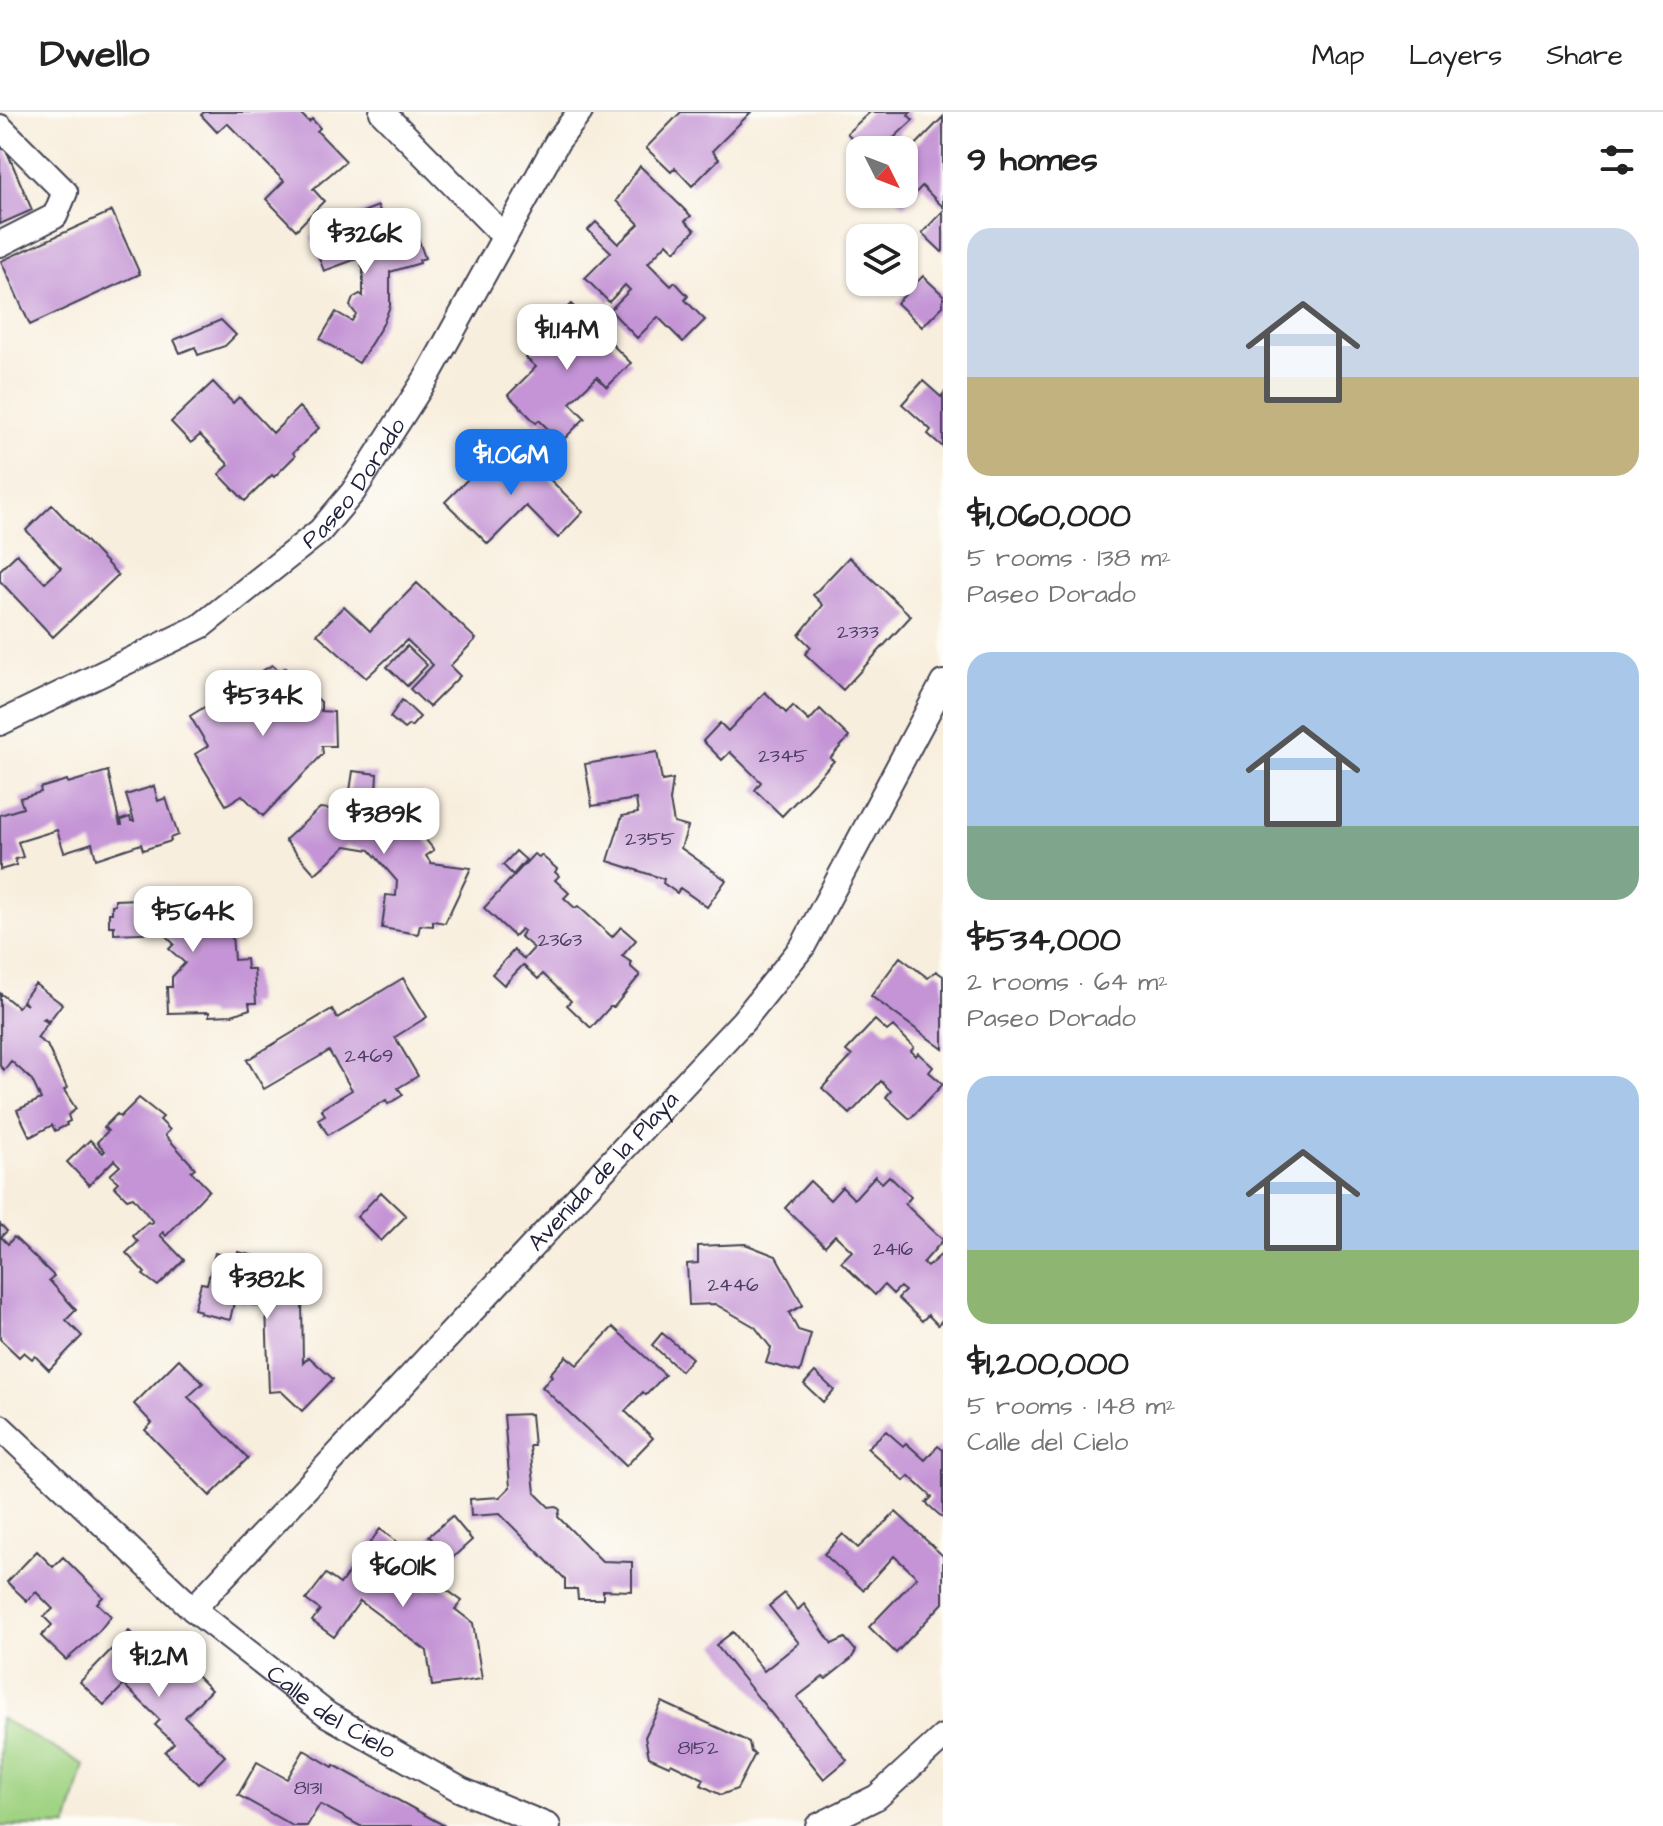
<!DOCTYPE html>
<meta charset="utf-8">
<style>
:root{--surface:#fff;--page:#f2f2f2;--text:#222;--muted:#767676;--line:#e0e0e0;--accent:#1a73e8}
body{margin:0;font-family:"Architects Daughter",sans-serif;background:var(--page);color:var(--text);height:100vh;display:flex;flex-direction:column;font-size:30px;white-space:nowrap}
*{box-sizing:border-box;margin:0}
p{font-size:26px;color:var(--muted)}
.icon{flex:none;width:44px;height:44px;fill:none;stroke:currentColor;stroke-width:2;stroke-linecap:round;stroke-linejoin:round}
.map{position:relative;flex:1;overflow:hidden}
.sheet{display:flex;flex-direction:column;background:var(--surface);width:720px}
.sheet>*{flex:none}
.needle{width:52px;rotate:132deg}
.controls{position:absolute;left:846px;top:24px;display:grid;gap:16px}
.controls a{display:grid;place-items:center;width:72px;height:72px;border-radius:16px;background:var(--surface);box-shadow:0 2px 6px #0004;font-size:40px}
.price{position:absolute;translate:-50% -68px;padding:0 18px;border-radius:16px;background:#fff;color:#222;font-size:26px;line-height:52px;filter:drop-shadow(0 2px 4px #0008)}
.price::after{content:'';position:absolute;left:50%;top:48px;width:24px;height:18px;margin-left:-12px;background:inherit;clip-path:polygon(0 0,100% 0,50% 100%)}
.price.selected{background:var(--accent);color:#fff}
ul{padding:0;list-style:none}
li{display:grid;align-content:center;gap:16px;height:424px;padding:0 24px}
li span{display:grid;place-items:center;height:248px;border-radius:24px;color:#555}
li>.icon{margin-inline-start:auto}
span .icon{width:144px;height:144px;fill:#fffc;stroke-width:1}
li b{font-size:34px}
h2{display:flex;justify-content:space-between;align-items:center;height:96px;padding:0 24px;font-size:34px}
header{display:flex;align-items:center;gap:48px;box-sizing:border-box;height:112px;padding:0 40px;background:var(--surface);border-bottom:2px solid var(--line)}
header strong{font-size:38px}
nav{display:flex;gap:44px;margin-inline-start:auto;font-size:28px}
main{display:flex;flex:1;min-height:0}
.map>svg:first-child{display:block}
.green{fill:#a0d383;stroke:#617a5f;stroke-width:2}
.building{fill:#c494d6}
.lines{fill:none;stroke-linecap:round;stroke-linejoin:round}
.street-casing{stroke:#424153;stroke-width:28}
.street{stroke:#fff;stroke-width:24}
.labels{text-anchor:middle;stroke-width:7;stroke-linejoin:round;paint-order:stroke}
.number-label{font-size:20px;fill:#4a3e62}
.street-label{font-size:24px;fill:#22223b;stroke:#fdfcf7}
</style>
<header>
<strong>Dwello</strong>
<nav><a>Map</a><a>Layers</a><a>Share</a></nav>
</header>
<main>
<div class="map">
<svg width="943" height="1714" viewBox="0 0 943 1714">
<rect width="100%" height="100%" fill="#fdfcf7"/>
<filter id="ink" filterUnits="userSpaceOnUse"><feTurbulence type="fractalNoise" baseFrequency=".0125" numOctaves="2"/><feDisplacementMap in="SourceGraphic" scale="16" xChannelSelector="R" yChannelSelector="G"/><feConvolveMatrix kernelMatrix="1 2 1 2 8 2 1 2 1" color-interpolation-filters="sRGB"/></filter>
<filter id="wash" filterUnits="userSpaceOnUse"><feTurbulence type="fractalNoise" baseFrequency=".006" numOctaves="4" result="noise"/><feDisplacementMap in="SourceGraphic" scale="32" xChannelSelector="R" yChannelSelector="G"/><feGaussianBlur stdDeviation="1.8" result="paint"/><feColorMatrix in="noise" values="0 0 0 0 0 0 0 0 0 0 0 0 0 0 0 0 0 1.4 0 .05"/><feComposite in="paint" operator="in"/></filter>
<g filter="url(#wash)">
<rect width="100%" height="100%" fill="#f8eedd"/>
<path class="green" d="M0,1606L84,1653L67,1714H0Z"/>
<g id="blocks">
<path class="building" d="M204,0H299L309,10L312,7L320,16L317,19L346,49L313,77L324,89L296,118L266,87L284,69L227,11L217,20L201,3Z
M681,0H751L712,39L719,47L692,74L675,56L671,60L646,36Z
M870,0H911L908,3L913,8L884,35L881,32L875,38H863L847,21Z
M943,5V95L922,74L904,94L892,82H904V45Z
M5,35L32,98L0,112V38Z
M640,54L691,104L685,109L695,118L675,139L667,131L648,151L671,174L675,170L688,184L685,188L705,208L683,230L658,205L637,226L610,198L630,178L625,173L609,190L585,166L611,140L588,118L596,110L618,132L639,112L616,89Z
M378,94L392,130L416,120L425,146L419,148L420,151L390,160V194L383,212L359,251L320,227L336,200L352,209L356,202L350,194L353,186L360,182L363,184V157L359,146L324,159L311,125L343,112L342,108Z
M112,99L140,162L30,213L1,149Z
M943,99V139L942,140L922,121Z
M923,164L943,183V194L922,215L897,191Z
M571,192L631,251L607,275L597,265L570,291L585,306L561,330L539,308L536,311L508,283L536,255L526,246L539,233L542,236L557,222L549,213Z
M221,208L236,223L225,234L198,243L195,235L180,241L174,228Z
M923,269L941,285L943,282V335L928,322L931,318L902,292Z
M213,270L233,291L239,285L273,321L299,295L319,316L293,341L295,344L274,365L272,363L245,389L219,362L229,353L200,323L191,331L171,310Z
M513,331L583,400L558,426L526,394L488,432L445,390L489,346L494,351Z
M52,393L118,463L53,525L0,469V458L17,442L45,471L61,456L26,418Z
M849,445L911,504L843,578L805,542L811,535L799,523L823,493L813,483Z
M417,471L476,527L450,554L460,564L429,595L410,577L433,553L407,528L366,566L317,522L344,494L370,519Z
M407,534L427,553L407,574L387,555Z
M272,553L280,560L285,556L321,590V599L334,600L335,634H322L323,642L263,704L242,683L226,693L195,642L208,634L190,604Z
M765,580L786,601L793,594L809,609L820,597L849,625L830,646L834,649L782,704L755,678L761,670L730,640L722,648L703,629L720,611L728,619Z
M402,588L420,605L411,615L409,613L404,617L390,605Z
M657,640L662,669L673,667L670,689L674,711L688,715L681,736L726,768L707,795L680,776L677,781L663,771L664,767L608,749L622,704L638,701L636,687L592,694L585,652Z
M108,659L120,713H122L121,708L130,705L131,709H134L126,683L154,674L158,689L166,686L178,723L170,726L171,729L143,738L141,732L96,747L92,731L64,740L57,718L18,730L23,745L15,747L17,753L0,758V703L23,696L20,686L41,680L40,676L67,668L68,671Z
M353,659L377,662L375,700L392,704L397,710L406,703L434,738L426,744L431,751L471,756L445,811L433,809V814L420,813L418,822L382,816L386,783L396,784L397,769L370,738L346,734L315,762L285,728L320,696L347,699Z
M516,739L526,748L513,763L503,753Z
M534,742L539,745L541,743L557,757L555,760L559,764L555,768L569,781L564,786L575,796L578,794L612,825L621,815L636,828L622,844L631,850V855L640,863L614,895H610L591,916L567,893L571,889L543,862L538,867L523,853L504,873L492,862L514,838L524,847L534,836L520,824L524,819L521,817L514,824L484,796Z
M187,785V794H197L202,797L207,792L232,814L228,819L232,823L234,848L246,847L247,857H254L256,891H249L250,897L232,903L209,904V900L168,901L167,875H172V865L185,851L169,837L174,832L166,824V820L114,822V814H109V801H112V793H115V788Z
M900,845L928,866L936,859L943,864V937L871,884Z
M403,866L427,905L395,925L418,964L398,976L403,983L388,992L386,988L328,1023L318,1007L325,1003L321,997L352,978L329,939L264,977L247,948L332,897L337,906Z
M35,872L62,892L49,909L45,906L43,907L48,911L37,926L47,933L67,976L64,978L76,997L68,1003L70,1009L66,1011L67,1013L55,1019L52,1013L30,1025L17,998L41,987L32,968L11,949L4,958L0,954V881L18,895L22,890L27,893L23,888Z
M875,908L887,919L893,914L914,935L911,939L916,944L918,941L933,955L929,960L943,972L910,1007L886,985L891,979L881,969L850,1002L822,976L852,944L846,939Z
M139,986L163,1005L160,1008L170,1018L165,1023L195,1056L191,1059L209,1078L166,1124L163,1120L160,1123L184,1148L158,1174L143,1163L145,1161L126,1141L138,1130L133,1124L148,1110L150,1112L153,1110L133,1085L127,1087L114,1074L118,1070L110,1063L120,1054L114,1048L89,1073L67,1050L90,1028L103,1041L105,1039L97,1030L108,1019L104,1015L117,1002L120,1005Z
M875,1064L882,1071L889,1064L911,1085L905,1092L943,1128L923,1151L927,1155L943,1141V1207L938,1213L928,1203L922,1209L898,1186L905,1179L900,1175L893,1182L884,1173L875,1183L841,1150L852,1139L835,1123L825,1134L785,1096L810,1069L830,1088L842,1075L854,1087Z
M381,1080L406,1104L381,1129L357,1105Z
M0,1112L7,1119L1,1125L8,1132L14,1125L54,1164L49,1168L76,1198L66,1208L82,1224L49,1258L35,1244L32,1247L24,1240L19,1245L0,1227Z
M745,1132L776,1144L803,1193L789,1201L798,1218L811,1222L800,1260L766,1251L771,1236L755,1215L715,1192L689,1193L687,1152L698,1151V1134Z
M238,1140L260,1145L256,1161L272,1165L280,1155L308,1181L302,1188L303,1251L309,1245L333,1267L302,1299L281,1279L269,1280L266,1195L234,1190L230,1208L200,1201L201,1199L194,1197L201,1171L207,1172L215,1141L237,1147Z
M613,1215L665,1263L646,1283L643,1280L625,1299L653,1326L626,1354L542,1275L552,1264L550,1262L566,1244L577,1253Z
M662,1221L692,1246L681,1259L652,1233Z
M179,1247L203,1271L188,1285L248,1346L210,1384L145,1318L152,1311L134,1292Z
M815,1260L834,1278L823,1290L804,1272Z
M531,1302L534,1334H530L535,1381L549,1395L556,1394L560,1398L558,1405L602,1449L632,1450V1479L603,1478V1487H578L577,1477H565V1467L500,1402L471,1404L470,1387L500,1385L510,1375L504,1303Z
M886,1319L903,1334L906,1331L925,1348L938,1334L943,1338V1406L926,1391L932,1385L909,1364L904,1369L867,1336Z
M896,1400L943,1444V1491L896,1541L869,1515L917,1465L894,1444L863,1478L824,1442L843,1422L858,1436Z
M452,1404L472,1428L450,1448L429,1424Z
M380,1417L420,1447L408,1463L429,1478L436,1470L462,1489L455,1497L473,1511L482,1567L432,1574L427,1539L360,1489L334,1525L312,1509L320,1498L306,1488L326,1462L340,1472Z
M37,1439L53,1455L63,1445L103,1485L97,1491L111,1504L99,1519L66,1548L41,1524L52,1513L44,1505L53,1497L36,1480L27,1489L7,1470Z
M785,1481L798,1498L804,1492L832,1532L845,1526L856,1539L851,1547L826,1567L823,1565L797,1585L847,1648L824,1667L716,1533L733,1520L764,1559L799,1531L769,1494Z
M129,1519L162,1552L173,1540L211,1578L185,1605L225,1644L198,1672L165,1640L174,1631L155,1613L160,1608L124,1573L104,1593L80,1570Z
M662,1590L749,1630L751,1640L755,1642L737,1677L721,1683L701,1673L704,1667L671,1651L669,1654L649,1645L645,1625Z
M304,1638L333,1655L334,1653L445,1714H360L320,1692L307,1714H293L238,1683L257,1650L287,1667Z"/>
</g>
</g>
<g filter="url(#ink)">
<use href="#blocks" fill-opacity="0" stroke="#424153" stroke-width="2"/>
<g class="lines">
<g class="street-casing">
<g id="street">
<path d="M382,0L504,124"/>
<path d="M0,15L65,80L55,104L0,132"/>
<path id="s1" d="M0,611L201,514L320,419L353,380L427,265L557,30L580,0"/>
<path id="s2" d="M0,1315L193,1497L328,1603L461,1678L548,1714"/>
<path id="s3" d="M193,1497L743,909L803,834L943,571"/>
<path d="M818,1714L877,1685L943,1625"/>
</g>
</g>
<use href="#street" class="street"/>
</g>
</g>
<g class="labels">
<g class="number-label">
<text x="858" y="526">2333</text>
<text x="783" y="650">2345</text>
<text x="650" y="733">2355</text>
<text x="560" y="834">2363</text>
<text x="369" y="950">2469</text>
<text x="893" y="1143">2416</text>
<text x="733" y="1179">2446</text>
<text x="698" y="1642">8152</text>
<text x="308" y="1682">8131</text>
</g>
<g class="street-label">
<text dy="8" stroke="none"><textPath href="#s1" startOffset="434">Paseo Dorado</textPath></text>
<text dy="8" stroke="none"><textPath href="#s3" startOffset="600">Avenida de la Playa</textPath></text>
<text dy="8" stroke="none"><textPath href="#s2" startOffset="438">Calle del Cielo</textPath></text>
</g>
</g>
</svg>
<div class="controls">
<a><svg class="needle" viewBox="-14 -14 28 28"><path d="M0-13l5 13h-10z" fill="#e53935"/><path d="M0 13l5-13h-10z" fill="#767676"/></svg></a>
<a><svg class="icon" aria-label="layers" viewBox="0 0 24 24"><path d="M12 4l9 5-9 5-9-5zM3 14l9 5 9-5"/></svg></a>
</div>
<b class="price" style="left:365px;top:164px">$326K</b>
<b class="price" style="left:567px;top:260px">$1.14M</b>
<b class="price selected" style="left:511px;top:385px">$1.06M</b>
<b class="price" style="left:263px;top:626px">$534K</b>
<b class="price" style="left:384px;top:744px">$389K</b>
<b class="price" style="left:193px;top:842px">$564K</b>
<b class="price" style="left:267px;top:1209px">$382K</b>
<b class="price" style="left:403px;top:1497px">$601K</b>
<b class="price" style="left:159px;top:1587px">$1.2M</b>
</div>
<section class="sheet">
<h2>9 homes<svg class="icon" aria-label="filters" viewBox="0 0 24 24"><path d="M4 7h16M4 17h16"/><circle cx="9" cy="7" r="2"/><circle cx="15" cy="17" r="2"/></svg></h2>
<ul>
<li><span style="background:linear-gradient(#c9d6e8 60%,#c2b280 0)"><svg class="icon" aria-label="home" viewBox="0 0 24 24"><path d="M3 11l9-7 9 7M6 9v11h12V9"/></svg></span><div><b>$1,060,000</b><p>5 rooms · 138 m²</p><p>Paseo Dorado</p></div></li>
<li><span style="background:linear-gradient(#a9c7e8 70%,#7fa58c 0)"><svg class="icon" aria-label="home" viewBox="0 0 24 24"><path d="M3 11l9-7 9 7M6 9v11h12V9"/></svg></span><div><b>$534,000</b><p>2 rooms · 64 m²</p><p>Paseo Dorado</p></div></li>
<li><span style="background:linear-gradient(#a9c7e8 70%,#8fb573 0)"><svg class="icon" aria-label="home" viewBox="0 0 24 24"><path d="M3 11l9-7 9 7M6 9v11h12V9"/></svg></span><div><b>$1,200,000</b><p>5 rooms · 148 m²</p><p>Calle del Cielo</p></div></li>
</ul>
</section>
</main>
